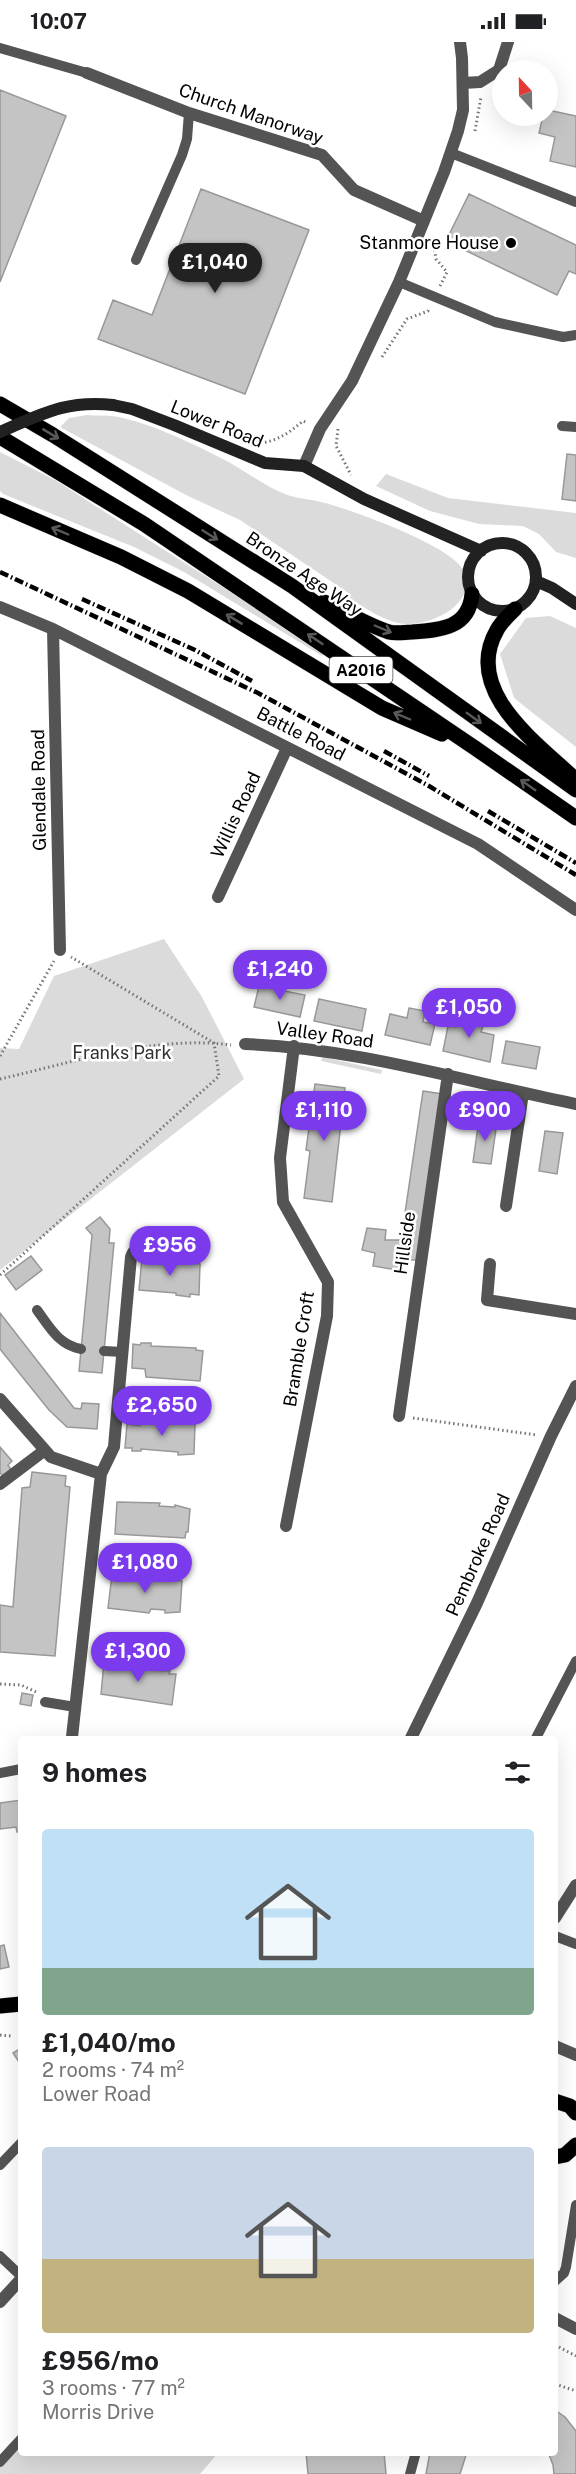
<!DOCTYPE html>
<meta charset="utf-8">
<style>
:root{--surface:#fff;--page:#f2f2f2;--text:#202124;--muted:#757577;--accent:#7c3aed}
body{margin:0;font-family:"Public Sans",sans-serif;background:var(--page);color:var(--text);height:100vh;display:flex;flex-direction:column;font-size:22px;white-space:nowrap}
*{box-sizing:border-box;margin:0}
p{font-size:20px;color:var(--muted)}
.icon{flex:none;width:33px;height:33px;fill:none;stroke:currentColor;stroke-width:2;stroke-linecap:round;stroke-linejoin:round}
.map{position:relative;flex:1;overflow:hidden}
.drawer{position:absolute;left:18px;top:1694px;width:540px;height:720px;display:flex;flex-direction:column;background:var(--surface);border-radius:6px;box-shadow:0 6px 24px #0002}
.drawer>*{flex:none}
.needle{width:39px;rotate:338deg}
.tools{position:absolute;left:492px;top:18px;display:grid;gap:12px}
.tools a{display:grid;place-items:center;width:66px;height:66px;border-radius:50%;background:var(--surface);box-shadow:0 6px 24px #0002;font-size:30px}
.price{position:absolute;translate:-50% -51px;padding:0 14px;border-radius:21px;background:var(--accent);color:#fff;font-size:20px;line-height:39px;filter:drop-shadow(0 2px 3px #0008)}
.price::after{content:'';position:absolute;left:50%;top:36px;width:18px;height:14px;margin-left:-9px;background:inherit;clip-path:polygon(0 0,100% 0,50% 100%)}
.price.current{background:#222;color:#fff}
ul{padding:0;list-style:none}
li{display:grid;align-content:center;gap:12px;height:318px;padding:0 24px}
li span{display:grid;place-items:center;height:186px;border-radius:6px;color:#555}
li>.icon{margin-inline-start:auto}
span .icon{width:108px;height:108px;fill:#fffc;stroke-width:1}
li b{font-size:26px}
h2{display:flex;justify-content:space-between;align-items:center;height:72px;padding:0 24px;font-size:26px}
.status{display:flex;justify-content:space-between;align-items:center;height:42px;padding:0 30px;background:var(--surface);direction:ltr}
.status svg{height:16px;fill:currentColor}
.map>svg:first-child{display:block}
.green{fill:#dbdbdb}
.building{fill:#c4c4c4;stroke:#989898;stroke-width:1.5}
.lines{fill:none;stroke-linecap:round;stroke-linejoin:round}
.primary-casing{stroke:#dbdbdb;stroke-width:16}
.path{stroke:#767676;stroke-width:3;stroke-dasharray:1.5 3;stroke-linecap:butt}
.lane{stroke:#545454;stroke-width:10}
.street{stroke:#545454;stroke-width:12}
.secondary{stroke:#212121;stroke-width:12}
.primary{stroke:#000;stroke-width:15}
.rail{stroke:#000;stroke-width:4.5;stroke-dasharray:9 3 1.5 3;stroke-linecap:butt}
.secondary-bridge{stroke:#212121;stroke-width:12}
.oneway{stroke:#595959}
.poi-dot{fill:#000;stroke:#fff;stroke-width:2}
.labels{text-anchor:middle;stroke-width:5;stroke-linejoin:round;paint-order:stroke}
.shield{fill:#fff;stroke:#4c4c4c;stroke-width:1.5}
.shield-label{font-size:16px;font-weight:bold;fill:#000}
.street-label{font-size:18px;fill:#000;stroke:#fff}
.poi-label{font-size:18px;fill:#000;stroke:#fff;text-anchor:end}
.park-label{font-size:18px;fill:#323232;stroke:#fff}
</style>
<div class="status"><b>10:07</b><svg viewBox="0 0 49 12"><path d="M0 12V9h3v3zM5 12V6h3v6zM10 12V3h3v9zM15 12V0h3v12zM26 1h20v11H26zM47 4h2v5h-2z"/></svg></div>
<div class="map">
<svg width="576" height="2432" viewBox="0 0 576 2432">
<rect width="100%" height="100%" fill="#fff"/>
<path class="green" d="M87,373C98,374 109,373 119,375C151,382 192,401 221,416C243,427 262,443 285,452C298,457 311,457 325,461C352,468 452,504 463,528C480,565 422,589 394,580C377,575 361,563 345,554L347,550L240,478L186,453L60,385L69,376Z
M0,410L55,438L324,610L322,614L184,530L134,505L3,452L0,449Z
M386,432L448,456L576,471V516L556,510L539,492L523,484L479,482L430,469L376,444Z
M550,574L576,586V705L514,656L500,612L526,576Z
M164,897L202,955L244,1037L0,1228V1006L19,1007L54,934Z
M323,1015L382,1028L381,1032L321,1019Z
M21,2397V2410L218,2411L200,2432H0V2420Z"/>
<path class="building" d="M0,48L66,74L0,240Z
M548,68L576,74V125L550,119L555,95L539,91L543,74H548Z
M201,147L309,188L245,352L98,297L113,258L152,273Z
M469,152L576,203V232L569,229L557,253L446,199Z
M567,412L576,413V459L562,457Z
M259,944L305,953L300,975L254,965Z
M319,957L366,967L362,989L314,979Z
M409,966L425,969L423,980L435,982L430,1003L385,993L390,972L407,976Z
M458,973L485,979L481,990L494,993L490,1020L443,1009L448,984L456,985Z
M506,999L540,1005L536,1027L502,1021Z
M315,1042L345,1046L332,1160L304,1156L310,1109L306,1108Z
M423,1049L442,1052L418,1218H405L402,1229L373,1224L375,1211L362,1208L367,1186L386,1188L385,1198H401Z
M479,1077L497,1080L491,1122L473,1120Z
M545,1089L563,1091L557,1132L539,1129Z
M100,1175L110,1187L109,1201H114L102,1331L79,1329L92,1193L86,1186Z
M31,1214L42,1228L16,1248L5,1233Z
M142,1216L200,1222L199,1253L190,1252V1255L176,1253V1251L139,1248Z
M0,1271L74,1366L81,1367L82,1361L99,1362L97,1387L67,1385L49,1368L0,1307Z
M141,1301H151V1304L196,1306V1308L203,1309L200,1339L146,1335L145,1327L132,1326L133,1302L140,1303Z
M142,1378L195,1381L194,1412L178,1413V1410L141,1407V1409H132V1406H125L127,1382L140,1384Z
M0,1405L12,1419L8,1423L12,1429L4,1435L0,1431Z
M32,1430L66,1434L65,1444L70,1445L55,1614L0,1610V1563L13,1565L22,1446L30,1445Z
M117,1460L160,1461L159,1464L175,1465V1463L190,1467L188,1490H186L185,1496L115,1492Z
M112,1533L182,1539L180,1570L165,1571V1568L151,1567L149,1571L108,1566Z
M104,1620L148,1625L147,1628L170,1629L169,1632H176L172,1663L101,1652Z
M22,1651L33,1653L31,1664L20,1662Z
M21,1758V1790H17L16,1785L0,1787V1761Z
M4,1903L9,1925L0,1927V1904Z
M21,2006V2023L13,2011Z
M555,2368L565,2375L576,2389V2432H554L553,2423L548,2410H555Z
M306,2410H384L386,2432H308Z
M430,2410H467L460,2432H426Z"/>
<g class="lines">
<g class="primary-casing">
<path id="primary" d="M0,362L53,393L292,544L576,748
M0,395L144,482L475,706L576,776
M0,463L121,515L188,549L382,666L442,692
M324,560C345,569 367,583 389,590C396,592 405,590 412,590C441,588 469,586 472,552
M515,567C509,573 501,580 497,588C462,649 537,701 576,738
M0,1964L21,1962
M555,2059L570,2064L576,2071
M555,2115L565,2113L576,2103"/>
</g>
<path class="path" d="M475,89L481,55
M433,199L436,217L447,230L440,244
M382,315L407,277L428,269L429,266
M338,387L336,404L351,433
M256,401C275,401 289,391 303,379L308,381
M0,1014L54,919
M0,1037C75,1020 154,993 231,1003
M0,1233L219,1034L214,1001L71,915
M413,1376L537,1393
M0,1642L21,1643L36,1650
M0,1993L11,1994
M555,2303L576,2314
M555,2342L576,2349"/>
<path class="lane" d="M0,6L87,31
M451,111L576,160
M136,218L182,113L187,97L189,71
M399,240L495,280L563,295L576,293
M562,384L576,385
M37,1268C50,1286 59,1303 81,1307
M104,1309L123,1310
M45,1660L75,1665
M536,1696L576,1619
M0,1731L21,1727
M555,1894L576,1902
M0,2123L21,2101
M0,2214L21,2234
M555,2239L564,2231L566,2225L576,2163
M0,2420L21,2397
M410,2432L416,2410"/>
<path class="street" d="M87,31L189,71L322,113L354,148L424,179
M463,41L480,40L499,28L508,0
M304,424L320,387L352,339L399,240L444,130L458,89L463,68L462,16L460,0
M0,565L53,587L478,802L576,868
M53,587L60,908
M218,855L287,706
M245,1002C357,1006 466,1040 576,1062
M506,1164L523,1051
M490,1222L487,1258L576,1272
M0,1357L51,1415L101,1432
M399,1374L448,1032
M0,1442L45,1408
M286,1484L327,1274L328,1240L283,1160L280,1116L294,1004
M72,1695L101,1432L114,1405L115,1393L131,1215C137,1197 156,1203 171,1205
M411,1696L477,1561L551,1394L576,1344
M555,1876L576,1843
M555,2004L576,2013
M0,2260L21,2237
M555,2276L576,2287"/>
<path class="secondary" d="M113,363L132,367L174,383L265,421L304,424L364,457L481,509
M468 535a34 34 0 1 1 68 0a34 34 0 1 1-68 0Z
M536,539L552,546L576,562"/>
<use href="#primary" class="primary"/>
<path class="rail" d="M0,530L258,651L429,744L576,833
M82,557L195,608L252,639
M384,709L429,734
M488,769L576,821"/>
<path class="secondary-bridge" d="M0,390C42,372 66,358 113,363"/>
</g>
<defs><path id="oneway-shaft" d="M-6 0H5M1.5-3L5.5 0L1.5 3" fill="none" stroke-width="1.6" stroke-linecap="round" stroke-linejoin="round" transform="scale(1.5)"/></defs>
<g class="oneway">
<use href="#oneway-shaft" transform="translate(51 392) rotate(31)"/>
<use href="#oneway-shaft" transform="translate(60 489) rotate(-157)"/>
<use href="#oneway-shaft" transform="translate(210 493) rotate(32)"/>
<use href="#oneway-shaft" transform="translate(234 577) rotate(-149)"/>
<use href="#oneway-shaft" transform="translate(383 587) rotate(23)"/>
<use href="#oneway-shaft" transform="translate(315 597) rotate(-146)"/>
<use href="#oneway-shaft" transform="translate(402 674) rotate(-157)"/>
<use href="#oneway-shaft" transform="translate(474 676) rotate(36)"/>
<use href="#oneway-shaft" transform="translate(528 743) rotate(-145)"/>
</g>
<circle class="poi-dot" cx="511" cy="201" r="6"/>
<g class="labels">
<rect class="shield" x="329.5" y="615" width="63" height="26" rx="4.5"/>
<g class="shield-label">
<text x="361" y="634">A2016</text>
</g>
<g class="street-label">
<text transform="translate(251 72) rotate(19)" y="6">Church Manorway</text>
<text transform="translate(217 382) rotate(22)" y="6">Lower Road</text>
<text transform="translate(304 532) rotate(34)" y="6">Bronze Age Way</text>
<text transform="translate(301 692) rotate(27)" y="6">Battle Road</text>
<text transform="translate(39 748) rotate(-91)" y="6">Glendale Road</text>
<text transform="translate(236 773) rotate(-65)" y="6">Willis Road</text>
<text transform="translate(325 993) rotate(8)" y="6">Valley Road</text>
<text transform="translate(405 1201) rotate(-82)" y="6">Hillside</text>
<text transform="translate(299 1307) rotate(-81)" y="6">Bramble Croft</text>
<text transform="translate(478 1513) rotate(-66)" y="6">Pembroke Road</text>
</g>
<g class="poi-label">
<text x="499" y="207">Stanmore House</text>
</g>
<g class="park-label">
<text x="122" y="1017">Franks Park</text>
</g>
</g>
</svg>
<div class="tools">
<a><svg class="needle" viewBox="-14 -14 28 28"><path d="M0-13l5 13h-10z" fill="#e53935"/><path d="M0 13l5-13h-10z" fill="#757577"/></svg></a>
</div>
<b class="price current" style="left:215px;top:252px">£1,040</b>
<b class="price" style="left:280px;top:959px">£1,240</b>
<b class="price" style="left:469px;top:997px">£1,050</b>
<b class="price" style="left:324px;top:1100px">£1,110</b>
<b class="price" style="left:485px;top:1100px">£900</b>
<b class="price" style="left:170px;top:1235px">£956</b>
<b class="price" style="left:162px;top:1395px">£2,650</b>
<b class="price" style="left:145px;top:1552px">£1,080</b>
<b class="price" style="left:138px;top:1641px">£1,300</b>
<section class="drawer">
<h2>9 homes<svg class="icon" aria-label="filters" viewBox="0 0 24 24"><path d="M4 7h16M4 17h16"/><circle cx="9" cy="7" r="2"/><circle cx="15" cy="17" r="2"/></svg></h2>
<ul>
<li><span style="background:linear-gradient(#bfe0f5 75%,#7fa58c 0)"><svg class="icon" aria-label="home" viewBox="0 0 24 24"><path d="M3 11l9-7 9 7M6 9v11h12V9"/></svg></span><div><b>£1,040/mo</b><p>2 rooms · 74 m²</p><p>Lower Road</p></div></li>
<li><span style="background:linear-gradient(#c9d6e8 60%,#c2b280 0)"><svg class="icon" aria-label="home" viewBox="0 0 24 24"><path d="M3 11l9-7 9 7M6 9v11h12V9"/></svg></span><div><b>£956/mo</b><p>3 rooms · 77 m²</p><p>Morris Drive</p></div></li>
</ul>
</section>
</div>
